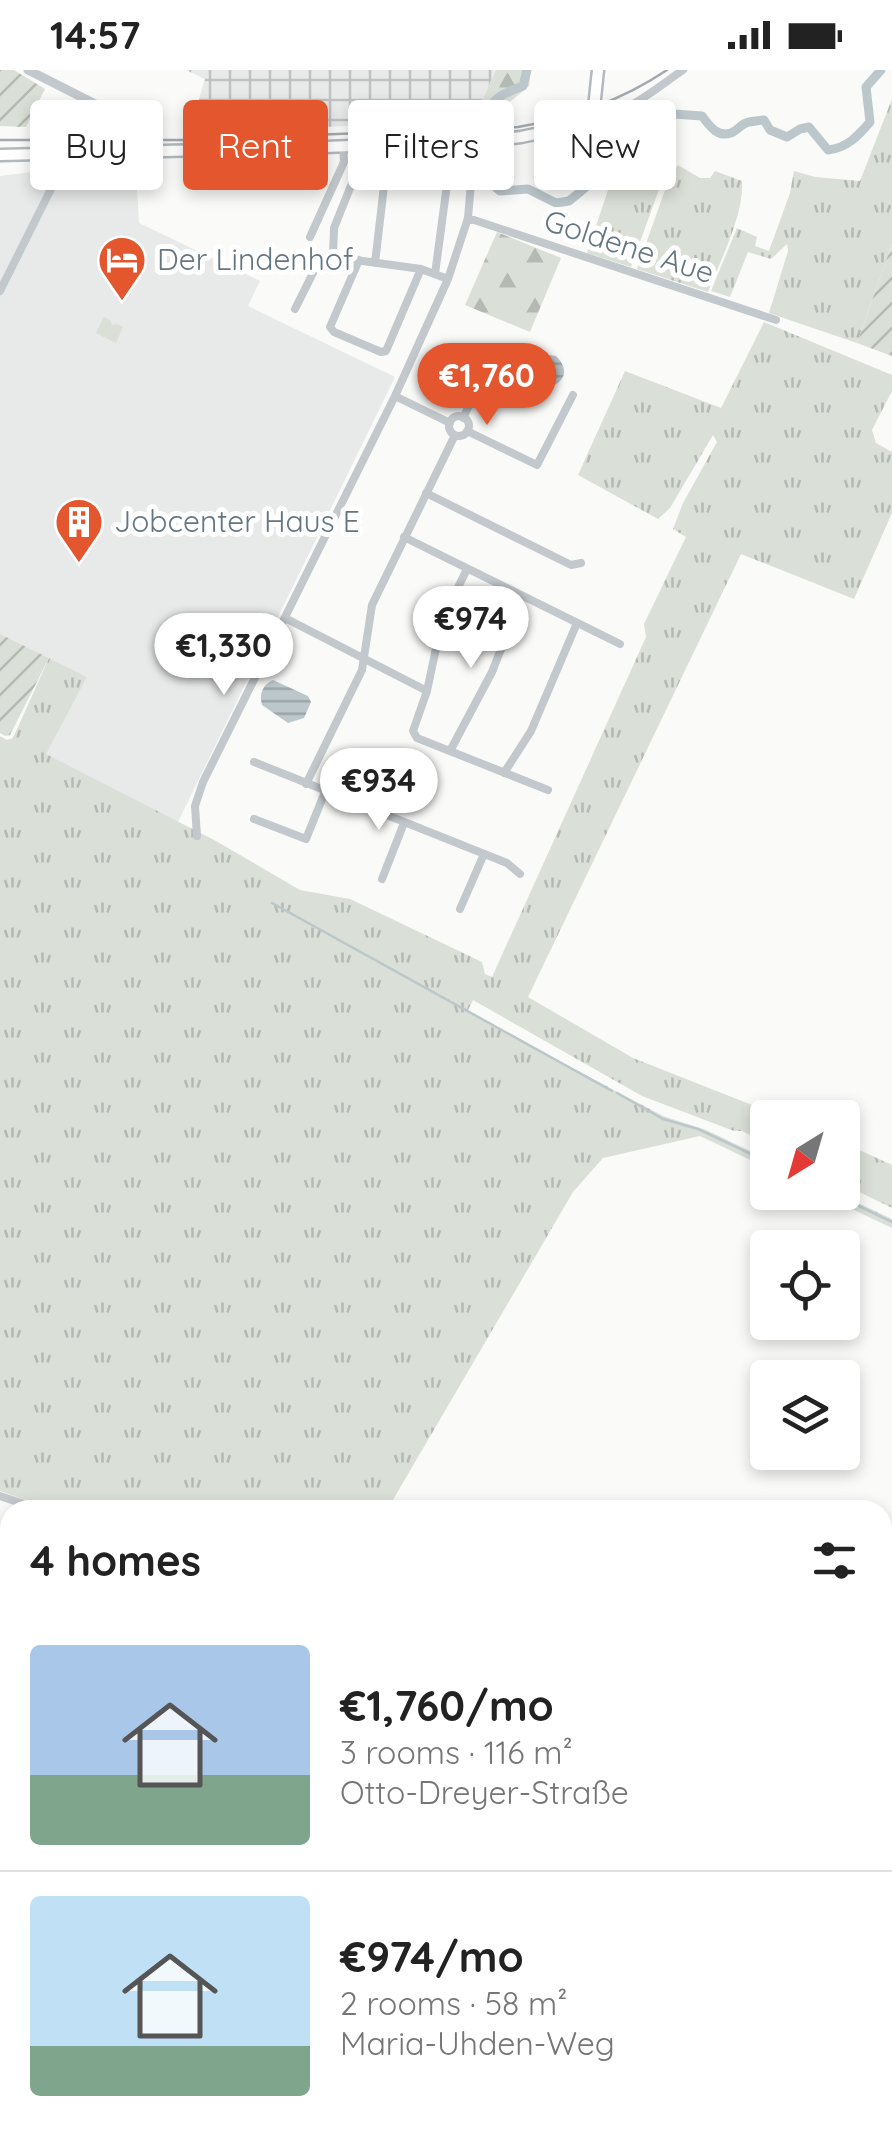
<!DOCTYPE html>
<meta charset="utf-8">
<style>
:root{--surface:#fff;--page:#f6f6f6;--text:#222;--muted:#767676;--line:#e0e0e0;--accent:#e4572e}
body{margin:0;font-family:Quicksand,sans-serif;background:var(--page);color:var(--text);height:100vh;display:flex;flex-direction:column;font-size:38px;white-space:nowrap}
*{box-sizing:border-box;margin:0}
p{font-size:32px;color:var(--muted)}
.icon{flex:none;width:55px;height:55px;fill:none;stroke:currentColor;stroke-width:2;stroke-linecap:round;stroke-linejoin:round}
.map{position:relative;flex:1;overflow:hidden}
.panel{position:absolute;left:0px;top:1430px;width:892px;height:642px;display:flex;flex-direction:column;background:var(--surface);border-radius:30px 30px 0 0;box-shadow:0 5px 15px #0003}
.panel>*{flex:none}
.top-card{position:absolute;left:30px;top:30px;width:832px;height:90px;display:flex;gap:20px}
.needle{width:65px;rotate:217deg}
.tools{position:absolute;left:750px;top:1030px;display:grid;gap:20px}
.tools a{display:grid;place-items:center;width:110px;height:110px;border-radius:10px;background:var(--surface);box-shadow:0 5px 15px #0003;font-size:50px}
.price{position:absolute;translate:-50% -85px;padding:0 22px;border-radius:35px;background:#fff;color:#222;font-size:32px;line-height:65px;filter:drop-shadow(0 2px 5px #0008)}
.price::after{content:'';position:absolute;left:50%;top:60px;width:30px;height:22px;margin-left:-15px;background:inherit;clip-path:polygon(0 0,100% 0,50% 100%)}
.price.current{background:var(--accent);color:#fff}
ul{padding:0;list-style:none}
li{display:flex;align-items:center;gap:30px;height:250px;padding:0 30px}
li+li{border-top:2px solid var(--line)}
li span{display:grid;place-items:center;flex:none;width:280px;height:200px;border-radius:10px;color:#555}
li>.icon{margin-inline-start:auto}
span .icon{width:120px;height:120px;fill:#fffc;stroke-width:1}
li b{font-size:42px}
h2{display:flex;justify-content:space-between;align-items:center;height:120px;padding:0 30px;font-size:42px}
.pill{padding:0 35px;border-radius:10px;background:var(--surface);box-shadow:0 5px 15px #0003;font-size:35px;line-height:90px}
.pill.current{background:var(--accent);color:#fff}
.status{display:flex;justify-content:space-between;align-items:center;height:70px;padding:0 50px;background:var(--surface);direction:ltr}
.status svg{height:28px;fill:currentColor}
.map>svg:first-child{display:block}
.built{fill:#e8e9e9}
.industrial{fill:url(#industrial-grid)}
.grass{fill:url(#grass-tufts)}
.forest{fill:url(#forest-firs)}
.garden{fill:url(#garden-furrows)}
.water{fill:url(#water-rules)}
.lines{fill:none;stroke-linecap:round;stroke-linejoin:round}
.stream{stroke:#bbc7cb;stroke-width:2.5}
.canal{stroke:#bbc7cb;stroke-width:9}
.secondary-casing{stroke:#b3babf;stroke-width:15}
.minor{stroke:#c3c8cc;stroke-width:8}
.tertiary{stroke:#c3c8cc;stroke-width:9}
.secondary{stroke:#fff;stroke-width:10}
.tram{stroke:#a2aab0;stroke-width:2.5}
.labels{text-anchor:middle;stroke-width:10;stroke-linejoin:round;paint-order:stroke}
.street-label{font-size:30px;fill:#657683;stroke:#fff}
.poi-label{font-size:30px;fill:#657683;stroke:#fff;text-anchor:start}
</style>
<div class="status"><b>14:57</b><svg viewBox="0 0 49 12"><path d="M0 12V9h3v3zM5 12V6h3v6zM10 12V3h3v9zM15 12V0h3v12zM26 1h20v11H26zM47 4h2v5h-2z"/></svg></div>
<div class="map">
<svg width="892" height="2071" viewBox="0 0 892 2071">
<defs>
<pattern id="industrial-grid" width="8" height="8" patternUnits="userSpaceOnUse" patternTransform="scale(2.5)"><rect width="8" height="8" fill="#e8e9e9"/><path d="M0 4h8M4 0v8" fill="none" stroke="#c0c1c2"/></pattern>
<pattern id="grass-tufts" width="24" height="20" patternUnits="userSpaceOnUse" patternTransform="scale(2.5)"><rect width="24" height="20" fill="#dadfd7"/><path d="M3 7l-1-3M5 7V3M7 7l1-3M15 17l-1-3M17 17v-4M19 17l1-3" fill="none" stroke="#b4b9b4"/></pattern>
<pattern id="forest-firs" width="22" height="20" patternUnits="userSpaceOnUse" patternTransform="scale(2.5)"><rect width="22" height="20" fill="#dadfd7"/><path d="M5 1l3.5 6h-7zM16 11l3.5 6h-7z" fill="#b4b9b4"/></pattern>
<pattern id="garden-furrows" width="10" height="10" patternUnits="userSpaceOnUse" patternTransform="scale(2.5)"><rect width="10" height="10" fill="#dadfd7"/><path d="M-1 1l2-2M0 10L10 0M9 11l2-2" fill="none" stroke="#b4b9b4"/></pattern>
<pattern id="water-rules" width="6" height="5" patternUnits="userSpaceOnUse" patternTransform="scale(2.5)"><rect width="6" height="5" fill="#bbc7cb"/><path d="M0 2.5h6" fill="none" stroke="#9ca6aa"/></pattern>
</defs>
<rect width="100%" height="100%" fill="#fafaf8"/>
<path class="built" d="M135,89L139,153L260,211L248,236L395,307L178,752L45,684L87,607L0,564V106Z"/>
<path class="industrial" d="M186,0H496L475,46L415,53L189,63L205,9Z"/>
<path class="grass" d="M892,29V174L857,273L769,243L788,181L787,174L771,189L748,182L730,227L711,221L737,158L757,167L755,176L769,181L790,123L794,101L815,107L860,111Z
M659,75L656,96L666,100L631,197L587,183L617,93L640,77Z
M678,95L700,108H710L715,101L742,111C744,145 721,189 708,222L637,199L670,106Z
M104,247L110,250L112,255L117,254L123,257L116,273L96,263Z
M764,252L892,305V321L872,360L876,373L892,382V443L854,529L741,484L528,927L633,988L782,1047L768,1048L767,1073L742,1061H734L642,1026L473,930L467,942L663,1046L706,1060L767,1089V1098L700,1066L603,1088L573,1122L387,1440H54L0,1421V666L7,670L13,668L49,588L87,607L46,684L216,771L300,820L350,829L482,892L485,904L492,907L646,567L644,554L686,467L673,459L683,433L717,372L713,365L670,438L658,449L578,405L625,301L721,338Z
M842,1072L892,1095V1138L843,1114Z
M818,1123H837L892,1149V1158Z"/>
<path class="forest" d="M496,0H531L529,16L500,40L493,52L475,46Z
M497,162L561,188L530,262L465,235Z"/>
<path class="garden" d="M0,0H14L45,19L26,57L0,56Z
M892,174V286L857,273Z
M0,564L49,588L10,665L5,666L0,663Z
M0,1523L10,1525V1761L0,1756Z
M0,1776L10,1781V2032L0,2050Z
M147,2063V2062L210,2063L205,2071H142Z"/>
<path class="water" d="M542,284L556,286C568,298 567,310 551,317L540,313L528,304L533,292Z
M273,610L308,626L311,632L304,648L288,653L262,635C259,625 262,615 273,610Z"/>
<g class="lines">
<path class="stream" d="M272,833L612,1021
M617,1023L663,1049L698,1059L768,1092
M830,1122L892,1152
M0,1515L10,1516"/>
<path class="canal" d="M487,63C486,31 496,26 523,16L527,0
M489,84L492,114L500,121L528,119L556,133L569,131L597,108L622,65L641,53L674,44L702,46C709,55 717,68 731,63C737,61 740,55 746,53C751,51 759,51 764,50L770,60L787,67L800,59L809,57L828,80C847,78 858,66 870,52L866,17L881,0"/>
<g class="secondary-casing">
<path id="secondary" d="M0,85L325,77L484,71L521,67L579,55L589,50L594,38L598,0"/>
</g>
<path class="minor" d="M589,50C624,46 655,19 683,0
M468,148L776,250
M310,167L344,92L343,76
M333,187L334,158L352,113
M359,190L330,257L334,262L381,282L386,281L421,199
M375,193L386,99
M435,204L448,107
M0,221L69,83
M295,239L321,187L327,186L421,199L448,209
M395,326L450,353
M449 356a10 10 0 1 1 20 0a10 10 0 1 1-20 0Z
M463,348L489,294
M467,361L537,395L573,325
M426,423L571,495L581,493
M404,467L620,574
M467,499L442,550L427,621L413,661L417,668L548,720
M285,548L427,621
M450,681L492,602L522,526
M254,692L507,793L520,804
M504,703L531,661L577,553
M306,714L362,600L372,535L455,365
M254,749L306,769L325,722
M197,766L195,736L203,712L395,326L448,209L468,148L471,113V72
M382,809L404,753
M460,839L484,784
M0,1426L42,1440"/>
<path class="tertiary" d="M28,0L119,46C130,55 134,67 134,81"/>
<use href="#secondary" class="secondary"/>
<path class="tram" d="M0,70H182L518,57C572,48 621,31 667,0"/>
</g>
<defs>
<g id="hotel-pin" transform="scale(2.5)"><path d="M0 17L-7.5 6A9.5 9.5 0 1 1 7.5 6Z" fill="#e4572e" stroke="#fff"/><path d="M-6-4.5h1.5V1H6V5H4.5V3h-9V5H-6ZM-4 0a1.8 1.8 0 1 1 3.6 0ZM.5 0V-2.5h3Q6-2.5 6 0Z" fill="#fff"/></g>
<g id="building-pin" transform="scale(2.5)"><path d="M0 17L-7.5 6A9.5 9.5 0 1 1 7.5 6Z" fill="#e4572e" stroke="#fff"/><path d="M-4-6H4V6H1V3H-1V6H-4ZM-2.5-4.3h1.7v1.8h-1.7ZM.8-4.3h1.7v1.8H.8ZM-2.5-1h1.7V.8h-1.7ZM.8-1h1.7V.8H.8Z" fill="#fff"/></g>
</defs>
<g fill-rule="evenodd">
<use href="#hotel-pin" x="122" y="190"/>
<use href="#building-pin" x="79" y="452"/>
</g>
<g class="labels">
<g class="street-label">
<text transform="translate(629 177) rotate(18)" y="10">Goldene Aue</text>
</g>
<g class="poi-label">
<text x="157" y="200">Der Lindenhof</text>
<text x="114" y="462">Jobcenter Haus E</text>
</g>
</g>
</svg>
<div class="tools">
<a><svg class="needle" viewBox="-14 -14 28 28"><path d="M0-13l5 13h-10z" fill="#e53935"/><path d="M0 13l5-13h-10z" fill="#767676"/></svg></a>
<a><svg class="icon" aria-label="locate" viewBox="0 0 24 24"><circle cx="12" cy="12" r="6"/><path d="M12 2v4M12 18v4M2 12h4M18 12h4"/></svg></a>
<a><svg class="icon" aria-label="layers" viewBox="0 0 24 24"><path d="M12 4l9 5-9 5-9-5zM3 14l9 5 9-5"/></svg></a>
</div>
<b class="price current" style="left:487px;top:358px">€1,760</b>
<b class="price" style="left:471px;top:601px">€974</b>
<b class="price" style="left:224px;top:628px">€1,330</b>
<b class="price" style="left:379px;top:763px">€934</b>
<div class="top-card">
<a class="pill">Buy</a>
<a class="pill current">Rent</a>
<a class="pill">Filters</a>
<a class="pill">New</a>
</div>
<section class="panel">
<h2>4 homes<svg class="icon" aria-label="filters" viewBox="0 0 24 24"><path d="M4 7h16M4 17h16"/><circle cx="9" cy="7" r="2"/><circle cx="15" cy="17" r="2"/></svg></h2>
<ul>
<li><span style="background:linear-gradient(#a9c7e8 65%,#7fa58c 0)"><svg class="icon" aria-label="home" viewBox="0 0 24 24"><path d="M3 11l9-7 9 7M6 9v11h12V9"/></svg></span><div><b>€1,760/mo</b><p>3 rooms · 116 m²</p><p>Otto-Dreyer-Straße</p></div></li>
<li><span style="background:linear-gradient(#bfe0f5 75%,#7fa58c 0)"><svg class="icon" aria-label="home" viewBox="0 0 24 24"><path d="M3 11l9-7 9 7M6 9v11h12V9"/></svg></span><div><b>€974/mo</b><p>2 rooms · 58 m²</p><p>Maria-Uhden-Weg</p></div></li>
</ul>
</section>
</div>
